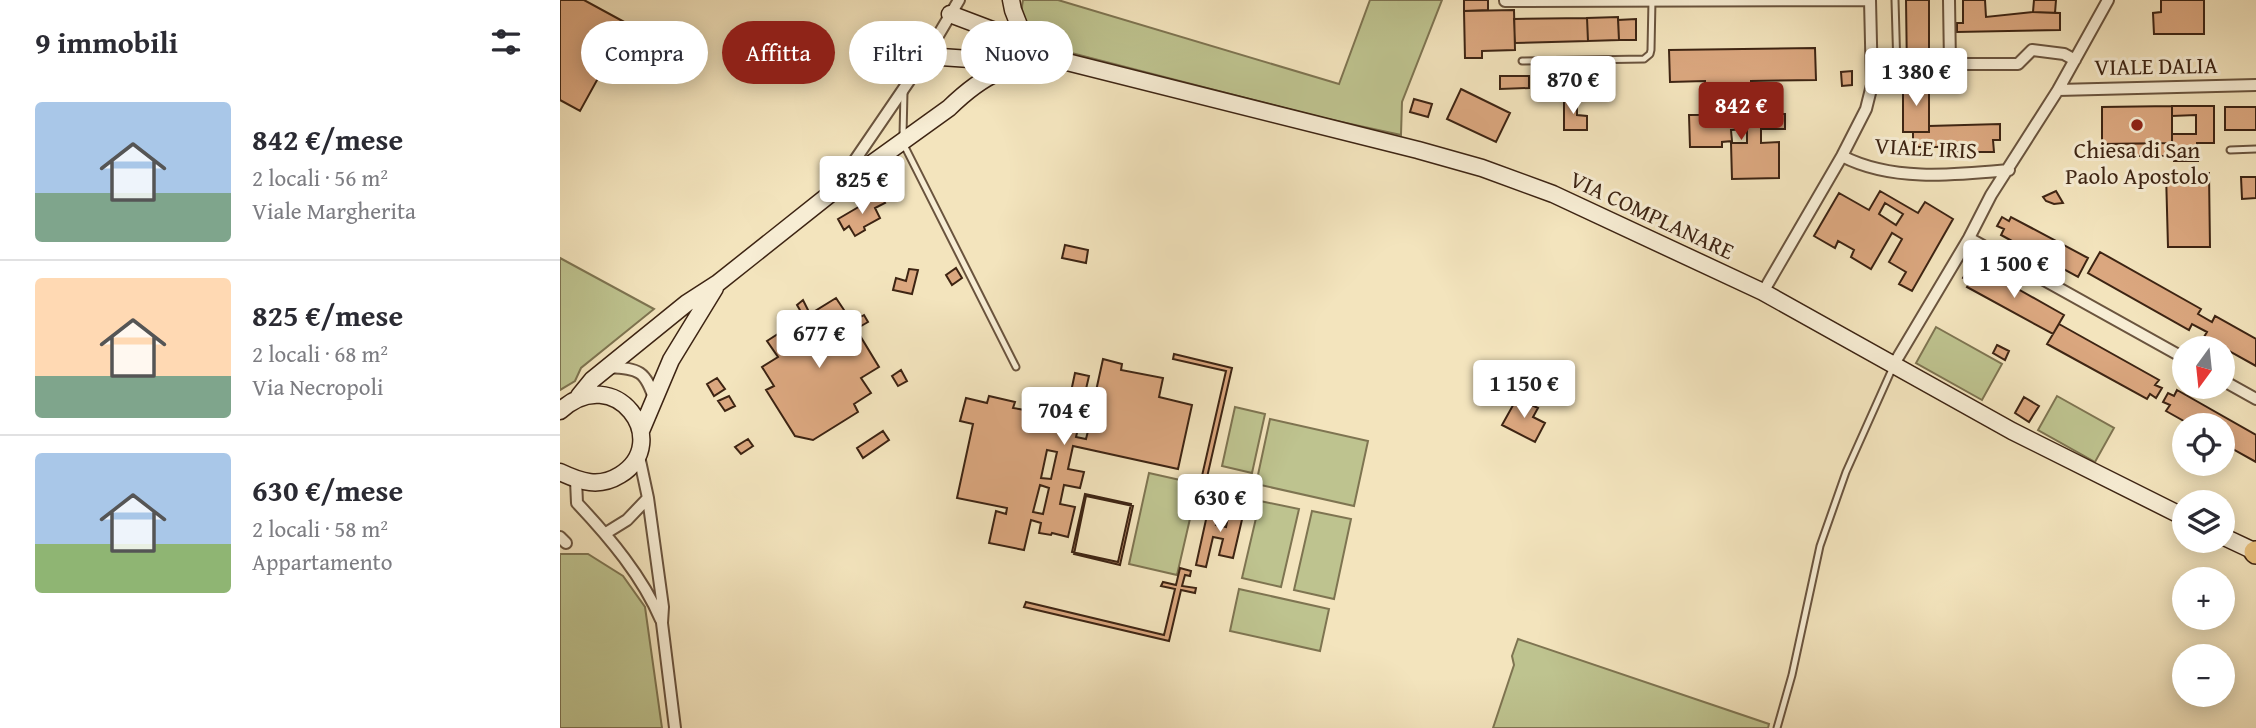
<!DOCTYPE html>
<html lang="it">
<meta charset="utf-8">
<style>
:root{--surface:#fff;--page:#f7f7f7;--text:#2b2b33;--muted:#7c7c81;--line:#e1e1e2;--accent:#8f2418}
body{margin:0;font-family:"Gentium Book Plus",serif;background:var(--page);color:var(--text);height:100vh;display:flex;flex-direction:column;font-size:26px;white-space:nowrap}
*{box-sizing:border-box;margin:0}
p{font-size:23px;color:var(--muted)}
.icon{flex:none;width:38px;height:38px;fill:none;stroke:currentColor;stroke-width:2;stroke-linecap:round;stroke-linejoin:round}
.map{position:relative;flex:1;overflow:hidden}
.panel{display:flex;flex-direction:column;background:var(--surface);width:560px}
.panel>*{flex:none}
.guide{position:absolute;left:21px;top:21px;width:665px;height:63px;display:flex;gap:14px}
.needle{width:46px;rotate:195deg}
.buttons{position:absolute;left:1612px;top:336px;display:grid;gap:14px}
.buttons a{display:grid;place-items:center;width:63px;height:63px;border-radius:50%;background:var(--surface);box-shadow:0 4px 18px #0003;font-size:35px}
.price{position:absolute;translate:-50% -60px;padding:0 16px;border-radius:7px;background:#fff;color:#222;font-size:23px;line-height:46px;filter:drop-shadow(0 2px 4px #0008)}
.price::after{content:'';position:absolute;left:50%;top:42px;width:21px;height:16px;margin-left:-10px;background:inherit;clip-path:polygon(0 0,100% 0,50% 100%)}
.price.selected{background:var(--accent);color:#fff}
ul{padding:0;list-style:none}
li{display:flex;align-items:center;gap:21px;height:175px;padding:0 35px}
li+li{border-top:2px solid var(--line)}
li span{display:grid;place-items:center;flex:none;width:196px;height:140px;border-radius:7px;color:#555}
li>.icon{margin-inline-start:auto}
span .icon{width:84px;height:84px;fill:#fffc;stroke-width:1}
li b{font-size:30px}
h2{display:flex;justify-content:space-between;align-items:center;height:84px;padding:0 35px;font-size:30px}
.chip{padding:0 24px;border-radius:32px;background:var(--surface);box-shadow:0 4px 18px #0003;font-size:24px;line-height:63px}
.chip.selected{background:var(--accent);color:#fff}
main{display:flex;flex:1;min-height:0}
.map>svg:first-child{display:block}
.green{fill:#bec38f;stroke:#7e7451;stroke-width:2}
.building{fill:#dba77f;stroke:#3d2413;stroke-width:2;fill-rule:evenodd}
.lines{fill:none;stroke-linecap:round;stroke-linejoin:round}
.lane-casing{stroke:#6a543e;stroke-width:9}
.street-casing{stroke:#6a543e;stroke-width:14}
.secondary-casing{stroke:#3d2413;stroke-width:19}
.highway-casing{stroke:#3d2413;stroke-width:24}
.lane{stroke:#f7edd4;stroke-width:5}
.street{stroke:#f7edd4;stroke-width:10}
.secondary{stroke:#f7edd4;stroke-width:16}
.highway{stroke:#eac27e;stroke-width:21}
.poi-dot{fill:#8f2418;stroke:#f7edd4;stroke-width:2.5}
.labels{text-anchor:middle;stroke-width:6;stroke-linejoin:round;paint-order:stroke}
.street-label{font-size:23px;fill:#3d2413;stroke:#f7edd4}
.poi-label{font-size:23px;fill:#3d2413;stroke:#f7edd4}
</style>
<main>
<section class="panel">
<h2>9 immobili<svg class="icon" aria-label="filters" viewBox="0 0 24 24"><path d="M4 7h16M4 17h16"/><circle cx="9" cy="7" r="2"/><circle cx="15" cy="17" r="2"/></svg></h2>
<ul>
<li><span style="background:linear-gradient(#a9c7e8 65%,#7fa58c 0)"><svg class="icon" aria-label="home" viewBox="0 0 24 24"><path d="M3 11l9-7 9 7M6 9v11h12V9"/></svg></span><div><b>842 €/mese</b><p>2 locali · 56 m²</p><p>Viale Margherita</p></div></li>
<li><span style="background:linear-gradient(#ffd9b3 70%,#7fa58c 0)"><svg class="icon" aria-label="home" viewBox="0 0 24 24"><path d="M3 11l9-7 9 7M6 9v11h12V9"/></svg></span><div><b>825 €/mese</b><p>2 locali · 68 m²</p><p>Via Necropoli</p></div></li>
<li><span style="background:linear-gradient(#a9c7e8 65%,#8fb573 0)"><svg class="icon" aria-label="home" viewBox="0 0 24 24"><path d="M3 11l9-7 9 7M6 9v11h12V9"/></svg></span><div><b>630 €/mese</b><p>2 locali · 58 m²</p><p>Appartamento</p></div></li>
</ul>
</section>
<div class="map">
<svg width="1696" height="728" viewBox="0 0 1696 728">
<rect width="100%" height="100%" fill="#f3e4bd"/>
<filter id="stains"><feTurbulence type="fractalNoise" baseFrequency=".00286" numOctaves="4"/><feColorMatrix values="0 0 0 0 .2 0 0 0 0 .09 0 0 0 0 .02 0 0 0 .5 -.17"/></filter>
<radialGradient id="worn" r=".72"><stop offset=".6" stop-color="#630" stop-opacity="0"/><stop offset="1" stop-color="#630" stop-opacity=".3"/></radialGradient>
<path class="green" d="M463,0H498L779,84L810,0H882L842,102L841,135L763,118L492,48C472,37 458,23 463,0Z
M0,258L94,309L21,368L15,381L0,390Z
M1376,327L1442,364L1422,400L1356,363Z
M1497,396L1554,428L1535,462L1478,430Z
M675,407L705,414L692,473L662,466Z
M710,419L808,441L794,506L696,484Z
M589,473L638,484L617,575L569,564Z
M700,501L739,509L721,587L682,578Z
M752,511L791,519L774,599L734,590Z
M0,554H28L63,576L85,607L102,728H0Z
M679,589L769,609L760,651L670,631Z
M958,639L1209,724L1208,728H933L954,665L952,656Z"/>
<path class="building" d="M0,0H24L68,24L20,111L0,100Z
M904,0H928V10L904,11Z
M1346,0H1369V73H1347Z
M1403,0H1425L1426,17L1473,12L1500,13V30L1397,32V23H1403Z
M1474,0H1496L1495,13L1473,12Z
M1601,0H1644V34H1594L1593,13L1601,12Z
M954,10L955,50L922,51V58H905L904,11Z
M1058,17L1059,40L1028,41L1027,18Z
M1027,18L1028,41L955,43L954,19Z
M1076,19V40H1059L1058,20Z
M1255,48L1256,80L1191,81V114L1146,115L1145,81L1110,82L1109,50Z
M1292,71V85L1282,86L1281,72Z
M940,76H969V88L940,89Z
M1022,77L1023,91H973L972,78Z
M1343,85H1369V132H1343Z
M901,89L950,113L936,142L887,119Z
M1004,98H1017V115L1027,116V130H1004Z
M854,99L872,104L868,117L850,112Z
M1612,106V143L1542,144V107Z
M1612,106H1654V143H1637L1638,161H1614V156H1558L1551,144L1612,143V134H1636V115L1612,116Z
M1665,107H1696V130H1665Z
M1225,114V129H1201V143L1219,142V178L1172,179L1171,143H1187V129L1171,130L1172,141L1162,142V147H1130L1129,115Z
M1440,124V140H1433L1434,152H1388V147H1353V132H1369V126Z
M1606,173H1649L1650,247H1608Z
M1681,177H1696V198L1682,199Z
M1320,191L1358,213L1365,202L1393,219L1352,291L1339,284L1346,272L1329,262L1342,239L1332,233L1311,269L1291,257L1294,250L1278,241L1275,248L1254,236L1279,193L1309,210ZM1325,203L1343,214L1336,225L1319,214Z
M1496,191L1503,203L1494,204L1486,201L1483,197Z
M319,195L325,203L315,208L320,218L304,227L305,230L295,236L289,226L284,230L278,219Z
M1442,217L1449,221L1451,217L1528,258L1518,277L1441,235L1444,229L1437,226Z
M505,245L528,250L526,263L502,258Z
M1540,252L1641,309L1638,314L1652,322L1655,316L1696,339V366L1644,337L1647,332L1632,324L1629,330L1528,273Z
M1419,267L1504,315L1493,334L1407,287L1410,282L1403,278L1408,270L1415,273Z
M396,268L402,278L392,285L386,275Z
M349,269L358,270L352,294L333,290L336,278L346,281Z
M276,298L292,322L304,315L308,322L296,329L319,367L301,378L311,393L294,404L298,412L253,440L235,436L206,390L214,386L202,367L218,357L207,341L244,317L237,305L243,300L250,314Z
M1499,324L1599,380L1595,385L1602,388L1596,398L1590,394L1587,399L1487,344Z
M1437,345L1449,351L1445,360L1433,353Z
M614,354L672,368L645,486L651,488L649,492L639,489L666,371L613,359Z
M543,359L562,364L561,370L603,378L599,397L632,405L618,469L513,446L508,469L524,472L520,488L504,485L500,504L515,507L508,537L492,533L491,535L479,533L481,523L471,520L464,550L429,543L436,511L446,514L447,508L397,498L413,424L400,421L406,398L427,403L429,396L455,402L453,408L465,410L468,399L485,401L481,418L500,423L505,400L509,401L515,373L529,376L526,389L536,391ZM523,408L533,411L526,439L516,437ZM487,450L497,452L491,479L481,478ZM480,485L489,488L483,514L473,512Z
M341,370L347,381L338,386L332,376Z
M157,378L165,389L154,396L147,384Z
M1617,390L1696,435V462L1662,443V425H1631L1606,411L1610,405L1603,402L1608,393L1614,396Z
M169,396L175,406L165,411L158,401Z
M1464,397L1479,406L1469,422L1455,413Z
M957,398L978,408L973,417L985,423L975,442L942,425Z
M323,431L329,440L303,458L297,448Z
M188,439L193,446L181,454L175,447Z
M525,494L571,504L558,562L512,552Z
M526,496L573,506L560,565L514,554Z
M649,506L660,508L656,525L666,527L670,508L684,511L673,558L659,555L663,539L653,537L646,567L636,565Z
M620,568L631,571L630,576L625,575L622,586L636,588L635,593L621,590L609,641L464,607L466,602L604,635L615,589L601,586L603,582L616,585Z"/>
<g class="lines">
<g class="lane-casing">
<path id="lane" d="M1335,0L1337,69
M962,61L1084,59L1090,54L1091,50L1092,0
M343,135L344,92
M344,145L456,367
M1670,150L1696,149
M1217,728L1232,675L1260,546L1286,472L1333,367"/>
</g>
<g class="street-casing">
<path id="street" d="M1389,0L1390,64H1458L1472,50L1504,54L1515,60
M945,1L1310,0L1312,85L1306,109L1282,156L1203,292
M1498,90L1696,85
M1282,156C1332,182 1395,175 1449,170
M280,182L366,56L399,0
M1409,238L1624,358
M1334,364L1409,238L1431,195L1498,90L1548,0
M48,367C80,369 85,370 95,401
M1662,380L1696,399
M79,456L88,498L103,607L102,623L115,728
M16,480L17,503C50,538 82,576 101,620
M46,533L67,520L88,498
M0,537L6,543"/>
</g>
<g class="secondary-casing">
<path id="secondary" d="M451,0L453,10L464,38L499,60L858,150L922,168L993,194L1203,292L1452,431L1624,517
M390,14L472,45
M366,56L454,62
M19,396L32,380L127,303L158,283L275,190L389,108C426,72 448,64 499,60
M0,411C55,360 114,442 60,475C39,488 21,482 0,472
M81,431L111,360L155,288
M1662,536L1696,552"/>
</g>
<g class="highway-casing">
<path id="highway" d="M1695,552L1696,553"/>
</g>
<use href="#lane" class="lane"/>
<use href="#street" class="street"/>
<use href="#secondary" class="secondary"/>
<use href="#highway" class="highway"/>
</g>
<circle class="poi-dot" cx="1577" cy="125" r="7"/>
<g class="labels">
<g class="street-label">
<text transform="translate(1596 66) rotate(-1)" y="8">VIALE DALIA</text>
<text transform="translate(1366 148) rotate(3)" y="8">VIALE IRIS</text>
<text transform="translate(1092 215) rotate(25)" y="8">VIA COMPLANARE</text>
</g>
<g class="poi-label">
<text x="1577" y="158">Chiesa di San<tspan x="1577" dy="26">Paolo Apostolo</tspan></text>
</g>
</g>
<rect width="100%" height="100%" filter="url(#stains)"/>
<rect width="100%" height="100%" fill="url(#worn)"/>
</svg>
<div class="buttons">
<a><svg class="needle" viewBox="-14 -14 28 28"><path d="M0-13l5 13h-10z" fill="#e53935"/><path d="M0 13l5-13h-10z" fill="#7c7c81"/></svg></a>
<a><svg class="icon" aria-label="locate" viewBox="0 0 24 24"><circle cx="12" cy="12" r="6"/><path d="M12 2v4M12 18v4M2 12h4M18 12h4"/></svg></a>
<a><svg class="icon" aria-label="layers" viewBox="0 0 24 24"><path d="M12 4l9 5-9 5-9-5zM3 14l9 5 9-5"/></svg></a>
<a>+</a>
<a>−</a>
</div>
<b class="price" style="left:1356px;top:108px">1 380 €</b>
<b class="price" style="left:1013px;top:116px">870 €</b>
<b class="price selected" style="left:1181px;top:142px">842 €</b>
<b class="price" style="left:302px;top:216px">825 €</b>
<b class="price" style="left:1454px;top:300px">1 500 €</b>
<b class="price" style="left:259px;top:370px">677 €</b>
<b class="price" style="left:964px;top:420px">1 150 €</b>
<b class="price" style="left:504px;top:447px">704 €</b>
<b class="price" style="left:660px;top:534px">630 €</b>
<div class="guide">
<a class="chip">Compra</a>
<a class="chip selected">Affitta</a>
<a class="chip">Filtri</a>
<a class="chip">Nuovo</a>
</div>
</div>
</main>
